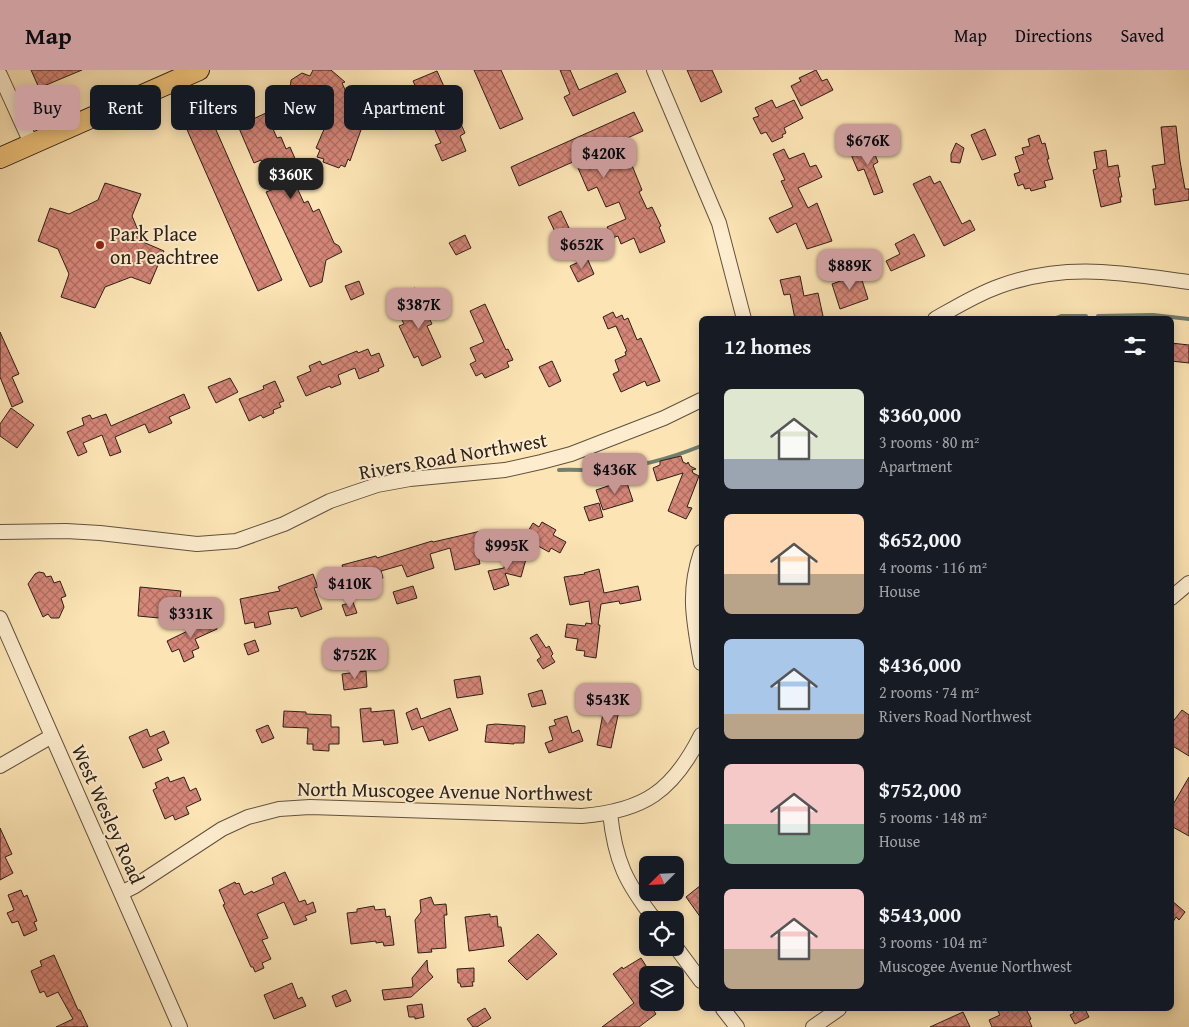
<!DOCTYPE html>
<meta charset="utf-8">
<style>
:root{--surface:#171b24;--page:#20242c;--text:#f1f3f6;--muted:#9ea1a6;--accent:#c59692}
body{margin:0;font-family:"Gentium Book Plus",serif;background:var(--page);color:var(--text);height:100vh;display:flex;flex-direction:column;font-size:19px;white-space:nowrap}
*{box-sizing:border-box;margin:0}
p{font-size:16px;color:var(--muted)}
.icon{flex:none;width:28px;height:28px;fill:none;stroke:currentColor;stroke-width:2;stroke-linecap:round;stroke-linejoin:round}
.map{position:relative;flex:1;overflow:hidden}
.details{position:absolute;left:699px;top:246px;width:475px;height:695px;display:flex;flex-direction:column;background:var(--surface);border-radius:8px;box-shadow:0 2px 12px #0003}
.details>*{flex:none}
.top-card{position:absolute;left:15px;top:15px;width:475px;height:45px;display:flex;gap:10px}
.needle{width:32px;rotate:246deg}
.fabs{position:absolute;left:639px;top:786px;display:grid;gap:10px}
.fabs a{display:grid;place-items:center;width:45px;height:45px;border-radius:8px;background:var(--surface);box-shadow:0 2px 12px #0003;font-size:25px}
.price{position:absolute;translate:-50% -42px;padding:0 11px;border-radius:10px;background:var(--accent);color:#111;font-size:16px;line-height:32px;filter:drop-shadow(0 1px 2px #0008)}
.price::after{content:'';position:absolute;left:50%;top:30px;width:15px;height:11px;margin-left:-8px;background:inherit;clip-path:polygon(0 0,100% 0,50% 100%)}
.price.selected{background:#222;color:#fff}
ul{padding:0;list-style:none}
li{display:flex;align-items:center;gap:15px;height:125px;padding:0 25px}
li span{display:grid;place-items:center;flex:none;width:140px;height:100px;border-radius:8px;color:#555}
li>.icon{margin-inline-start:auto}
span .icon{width:60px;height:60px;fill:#fffc;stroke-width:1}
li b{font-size:21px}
h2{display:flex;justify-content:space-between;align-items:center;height:60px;padding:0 25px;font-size:21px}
.pill{padding:0 18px;border-radius:8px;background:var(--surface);box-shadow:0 2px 12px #0003;font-size:18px;line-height:45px}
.pill.selected{background:var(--accent);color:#111}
header{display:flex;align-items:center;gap:30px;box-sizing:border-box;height:70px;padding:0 25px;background:var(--accent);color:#111}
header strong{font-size:24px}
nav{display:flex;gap:28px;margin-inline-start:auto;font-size:18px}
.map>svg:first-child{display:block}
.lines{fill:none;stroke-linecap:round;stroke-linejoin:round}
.stream{stroke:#727f6e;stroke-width:4}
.building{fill:url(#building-cross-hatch);stroke:#2c2018}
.minor-casing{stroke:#60513f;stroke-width:16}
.highway-casing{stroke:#2c2018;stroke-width:22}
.minor{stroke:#fdedce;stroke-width:14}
.highway{stroke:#eec27a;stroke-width:20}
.poi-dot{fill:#8f2418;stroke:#fdedce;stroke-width:2}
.labels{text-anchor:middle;stroke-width:4;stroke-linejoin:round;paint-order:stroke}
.poi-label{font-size:20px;fill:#2c2018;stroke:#fdedce;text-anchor:start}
.street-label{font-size:20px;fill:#2c2018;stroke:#fdedce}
</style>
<header>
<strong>Map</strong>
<nav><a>Map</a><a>Directions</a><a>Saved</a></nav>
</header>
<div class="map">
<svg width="1189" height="957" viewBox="0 0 1189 957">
<defs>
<pattern id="building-cross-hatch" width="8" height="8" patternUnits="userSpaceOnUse" patternTransform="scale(1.25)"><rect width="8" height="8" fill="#d58678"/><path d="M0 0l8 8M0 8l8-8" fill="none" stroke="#ad6d61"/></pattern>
</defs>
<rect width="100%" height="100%" fill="#fce4b4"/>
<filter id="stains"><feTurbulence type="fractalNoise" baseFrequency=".004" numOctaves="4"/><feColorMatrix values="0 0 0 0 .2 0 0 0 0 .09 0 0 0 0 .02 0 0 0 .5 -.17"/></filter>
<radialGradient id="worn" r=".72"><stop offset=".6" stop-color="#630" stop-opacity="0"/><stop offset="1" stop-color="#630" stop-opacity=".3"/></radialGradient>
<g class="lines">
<path class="stream" d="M1098,246L1153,245L1189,249
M1053,249L1061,246H1086
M559,400C575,399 590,401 606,400C639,397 671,388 701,376"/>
</g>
<path class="building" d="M31,0H82L39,18Z
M313,0H331L345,12L342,13L362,57L350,91L348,89L345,97L341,95L339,98L323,92L324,89L317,87L320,80L316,78L325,57L319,44L290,32L294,22L290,20L291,10L302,3L310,6Z
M474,0H501L523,49L500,59Z
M560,0H570L579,20L617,3L626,22L573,46L564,27L570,24Z
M687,0H712L722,22L701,32Z
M816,0L822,11L827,9L833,20L801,36L791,16L801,11L799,8Z
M437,1L465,63L460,66L466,81L442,91L435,75L441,73L413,11Z
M772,30L776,38L794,30L803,48L784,58L786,63L782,65L783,67L772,72L766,62L761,64L753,48L759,46L755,38Z
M634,42L643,61L596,82L604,99L629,88L642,120L639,122L647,139L652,137L661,156L659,157L665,172L640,183L634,168L621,174L618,166L612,168L607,157L626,149L619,132L606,137L597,117L588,121L575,91L519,116L511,97Z
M266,43L277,68L281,67L286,79L290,77L303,107L294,111L304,133L308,131L313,142L319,139L334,173L339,176L342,182L326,190L322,212L310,217L266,122L274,119L261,90L254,93L238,56Z
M209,44L282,210L258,221L185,55Z
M1176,56L1180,91L1185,119H1189V130L1155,135L1153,119H1156L1152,96L1165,94L1161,57Z
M985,59L996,85L982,90L971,65Z
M1039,65L1042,74L1045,73L1049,89H1047L1053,109L1044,111L1046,117L1031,121L1030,118L1025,119L1023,114L1018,116L1014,104L1020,102L1015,87L1024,84L1022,78L1030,76L1028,69Z
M870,73L878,92L873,95L883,122L874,125L864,99L858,101L850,82Z
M956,73L964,78L960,93L951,92V84Z
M784,79L789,89L804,83L810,97L816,95L822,107L798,118L808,138L817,133L832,171L807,179L796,153L777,163L769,148L793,137L781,111L785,110L773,84Z
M1106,80L1108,97L1118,95L1120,107H1118L1122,127H1120L1121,132L1101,137L1093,100L1097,99L1094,82Z
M930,106L934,114L940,111L962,154L970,150L975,160L944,176L913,114Z
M105,113L141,124L132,146L143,172L164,181L150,214L131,207L105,217L95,238L61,227L69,204L58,179L38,171L50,138L69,144L98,130Z
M561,141L569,158L556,164L548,147Z
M914,164L925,186L891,201L886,191L900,184L895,174Z
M465,165L471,178L456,185L449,173Z
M587,188L594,204L578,212L570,196Z
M860,204L868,229L840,239L832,214Z
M800,206L804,226L818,223L823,246L811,249H795L790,224L784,225L780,210Z
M359,211L364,224L351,230L345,216Z
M415,218L432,254L427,256L441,287L422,296L418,286L414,288L399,256L404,254L401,248L411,244L402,224Z
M485,234L506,280L508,279L513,290L507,292L509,297L485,308L482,303L476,306L470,294L476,291L470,278L484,272L470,241Z
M613,242L616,248L622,245L624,250L628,248L637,270L641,268L660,311L647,316L645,311L621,322L613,304L619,301L615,290L626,285L625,282L627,281L616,256L608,259L603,247Z
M0,262L19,304L12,307L23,332L12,337L0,307Z
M1171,273L1189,275V293L1171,291Z
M368,279L371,286L379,283L384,296L378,299L379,301L359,309L355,298L338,305L341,314L331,318L330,316L306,326L297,307L311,301L309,296L320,291L322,295L357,281L358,283Z
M552,291L561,311L549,317L539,297Z
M230,308L238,322L216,333L208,317Z
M275,311L284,331L279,333L281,337L273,340L274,343L263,348L261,345L249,351L239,329L264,319L263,316Z
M184,324L190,338L169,347L172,353L149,363L145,354L115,367L121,382L110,386L102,365L83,373L87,382L78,386L67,362L84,355L82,348L90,345L92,349L106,344L111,356Z
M11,338L34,355L17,378L0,366V354Z
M681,386L683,392L687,394L688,392L690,396L696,399L692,400L693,403L699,406L687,437L692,438L686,449L668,441L683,403L657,411L653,398L660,395V391Z
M626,410L633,431L603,440L596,420Z
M599,433L603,447L589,451L584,437Z
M542,452L556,460L553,465L566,472L560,483L551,478L549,482L529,471L530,469L525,466L533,453L539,457Z
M481,461L483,470L475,472L480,494L455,500L450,478L430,484L434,498L407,507L402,495L381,501L383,508L348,518L342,495L376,486L377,488L432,471L433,472Z
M507,484L526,489L521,507L505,503L509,515L494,520L488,501L504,498Z
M599,499L604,523L638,516L641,530L620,534L619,531L601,534L598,555H600L596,588L584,586L585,581L576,580L578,569L565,567L567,554L585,556L586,553L592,554L589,531L570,535L564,507L585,504L584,503Z
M39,502L44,503L46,507L51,506L54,513L60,511L66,526L61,528L64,537L59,548H51L48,544L43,547L28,514L35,504Z
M313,504L318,517L314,518L322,539L301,547L297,537L291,539V538L268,542L271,554L255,558L254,552L245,554L240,529L280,521L278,517Z
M413,516L417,528L397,534L393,522Z
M140,517L181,521L179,537L168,536L167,539L160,538L159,548L138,546Z
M353,532L357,543L346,546L342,535Z
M212,546L217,559L195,569L199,578L192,581L194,587L184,592L179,579L172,582L167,571L202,554L201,551Z
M537,564L546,578L549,576L553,584L551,586L555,592L543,599L537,590L541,587L530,568Z
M255,570L259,581L248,585L244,574Z
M366,601L367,617L344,620L342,604Z
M480,606L483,624L457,628L454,610Z
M542,620L546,634L532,637L528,624Z
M605,633L620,636L611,678L597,675Z
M371,638V642L394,640L398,673L384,675L383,670L363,672L360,639Z
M417,638L421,649L450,638L458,660L429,671L423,656L412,660L406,643Z
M1182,640L1189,645V686L1171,675V654Z
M284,641L306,642V644L331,645V657H339V674H329V681L313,680V674H307L308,658L283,657Z
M567,646L572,663L579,660L583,671L549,683L545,673L553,670L549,657L556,655L554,650Z
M496,654L525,656L524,673H514V674L485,672L487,655Z
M268,655L274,668L262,673L256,660Z
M147,659L150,667L164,661L169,673L157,679L162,690L143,698L129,667Z
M168,707L170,712L184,707L190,721L196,718L201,730L186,737L189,744L175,750L173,745L165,749L153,720L157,718L155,713Z
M1189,707V766L1171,756V738Z
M0,758L12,784L5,787L13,803L0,810Z
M285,802L299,832L305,830L307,835L313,832L316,842L305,846L307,850L294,855L284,832L257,844L268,868L262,870L271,889L262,893L264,898L255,902L253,897H251L223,835L225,834L219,820L235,812L236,814L239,813L244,825L252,821L253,823L274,814L272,808Z
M701,815V848L686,827Z
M21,820L24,827L27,825L37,851L34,852L37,860L24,866L18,851L12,853L7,843L14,840L8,825Z
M431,827L434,835L446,834L447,845H444L446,878L431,879L432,882L418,883L415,850L421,842L420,830Z
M1171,830L1185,842L1179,850L1176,847L1171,855Z
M374,836L375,840L385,839L386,847L390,846L394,875L384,876L383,872L376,873V871L351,874L347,843L357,842V839Z
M490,844V847L497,846L498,857H501L504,876L469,881L465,847Z
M538,864L557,884L527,910L508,891Z
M54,885L78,940H80L88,957H56L73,949L58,922L47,927L44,921L40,923L31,901L42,896L40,891Z
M641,888L648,899L642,903L648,910V932L656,944L639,957H602L634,933L613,904L622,897L623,899Z
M427,890L428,901L433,907L411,927L384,930L382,920L413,917L412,908Z
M474,898V912H472L473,916L461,917L460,913H458L457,899Z
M292,913L298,929L302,927L306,936L274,949L264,925Z
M346,920L351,931L336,937L332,926Z
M422,934L424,947L415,949V947H409L407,936Z
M485,938L491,948L477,957H473L467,949Z
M1004,939H1026L1031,949L1029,950L1032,957H992L989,950L1000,945L998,941Z
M1072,939H1085L1089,947L1075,954L1070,945L1074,943Z
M963,942L970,957H930Z"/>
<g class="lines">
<g class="minor-casing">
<path id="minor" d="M654,0L719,153L744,249
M0,5L31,73
M935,249C956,237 977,224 1000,216C1066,192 1122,203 1189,212
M0,462L66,461L100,463L197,474L236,471L284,454L330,431L377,415L410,409L505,400L541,392L571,384L664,348L701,330
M701,482C687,523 694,552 701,593
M1171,528L1189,513
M0,548L180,957
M0,696L52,666
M610,743C615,791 626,813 655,850
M121,823L135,816L222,759L248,747L279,739L310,737L582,746C644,741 673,721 701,665
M675,876L701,911
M723,939L737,957
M813,957L839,939"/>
</g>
<g class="highway-casing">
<path id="highway" d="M0,88L199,0"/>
</g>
<use href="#minor" class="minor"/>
<use href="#highway" class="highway"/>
</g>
<circle class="poi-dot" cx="100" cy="175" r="5"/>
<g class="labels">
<g class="poi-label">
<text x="110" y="171">Park Place<tspan x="110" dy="23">on Peachtree</tspan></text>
</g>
<g class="street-label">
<text transform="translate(453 386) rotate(-10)" y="7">Rivers Road Northwest</text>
<text transform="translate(445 721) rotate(1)" y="7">North Muscogee Avenue Northwest</text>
<text transform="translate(108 744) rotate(66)" y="7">West Wesley Road</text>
</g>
</g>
<rect width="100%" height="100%" filter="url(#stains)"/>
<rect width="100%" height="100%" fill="url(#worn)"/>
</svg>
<div class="fabs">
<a><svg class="needle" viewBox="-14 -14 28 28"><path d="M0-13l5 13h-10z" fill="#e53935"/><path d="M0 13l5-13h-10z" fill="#9ea1a6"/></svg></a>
<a><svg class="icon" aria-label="locate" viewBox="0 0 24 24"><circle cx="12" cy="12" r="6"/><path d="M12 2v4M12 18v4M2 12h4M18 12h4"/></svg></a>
<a><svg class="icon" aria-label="layers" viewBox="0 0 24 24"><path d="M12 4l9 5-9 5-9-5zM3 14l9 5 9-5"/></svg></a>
</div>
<b class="price" style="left:868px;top:96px">$676K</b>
<b class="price" style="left:604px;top:109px">$420K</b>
<b class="price selected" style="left:291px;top:130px">$360K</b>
<b class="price" style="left:582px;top:200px">$652K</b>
<b class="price" style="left:850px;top:221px">$889K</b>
<b class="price" style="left:419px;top:260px">$387K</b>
<b class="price" style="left:615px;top:425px">$436K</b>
<b class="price" style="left:507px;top:501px">$995K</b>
<b class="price" style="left:350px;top:539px">$410K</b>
<b class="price" style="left:191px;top:569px">$331K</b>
<b class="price" style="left:355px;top:610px">$752K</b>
<b class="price" style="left:608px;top:655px">$543K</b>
<div class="top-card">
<a class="pill selected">Buy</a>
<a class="pill">Rent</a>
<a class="pill">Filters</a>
<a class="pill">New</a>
<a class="pill">Apartment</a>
</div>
<section class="details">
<h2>12 homes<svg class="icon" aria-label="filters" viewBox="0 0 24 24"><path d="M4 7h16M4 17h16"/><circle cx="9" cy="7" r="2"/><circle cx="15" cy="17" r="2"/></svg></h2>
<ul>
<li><span style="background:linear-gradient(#dfe7d0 70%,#9aa5b1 0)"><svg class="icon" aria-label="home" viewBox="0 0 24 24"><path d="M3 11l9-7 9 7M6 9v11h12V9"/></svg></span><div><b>$360,000</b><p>3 rooms · 80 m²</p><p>Apartment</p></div></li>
<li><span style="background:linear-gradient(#ffd9b3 60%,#b9a48a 0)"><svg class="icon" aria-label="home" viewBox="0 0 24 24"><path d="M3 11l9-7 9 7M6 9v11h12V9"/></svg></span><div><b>$652,000</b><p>4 rooms · 116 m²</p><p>House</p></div></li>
<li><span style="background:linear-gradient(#a9c7e8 75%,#b9a48a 0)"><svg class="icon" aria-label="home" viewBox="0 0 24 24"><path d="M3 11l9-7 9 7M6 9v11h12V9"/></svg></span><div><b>$436,000</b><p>2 rooms · 74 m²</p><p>Rivers Road Northwest</p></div></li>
<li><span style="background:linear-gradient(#f6c9c9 60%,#7fa58c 0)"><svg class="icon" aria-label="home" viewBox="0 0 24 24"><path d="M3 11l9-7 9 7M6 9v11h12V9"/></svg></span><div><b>$752,000</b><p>5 rooms · 148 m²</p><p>House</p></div></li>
<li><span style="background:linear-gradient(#f6c9c9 60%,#b9a48a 0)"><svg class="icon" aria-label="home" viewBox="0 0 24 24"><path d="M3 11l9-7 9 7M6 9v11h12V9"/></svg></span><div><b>$543,000</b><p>3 rooms · 104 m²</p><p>Muscogee Avenue Northwest</p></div></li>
</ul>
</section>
</div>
